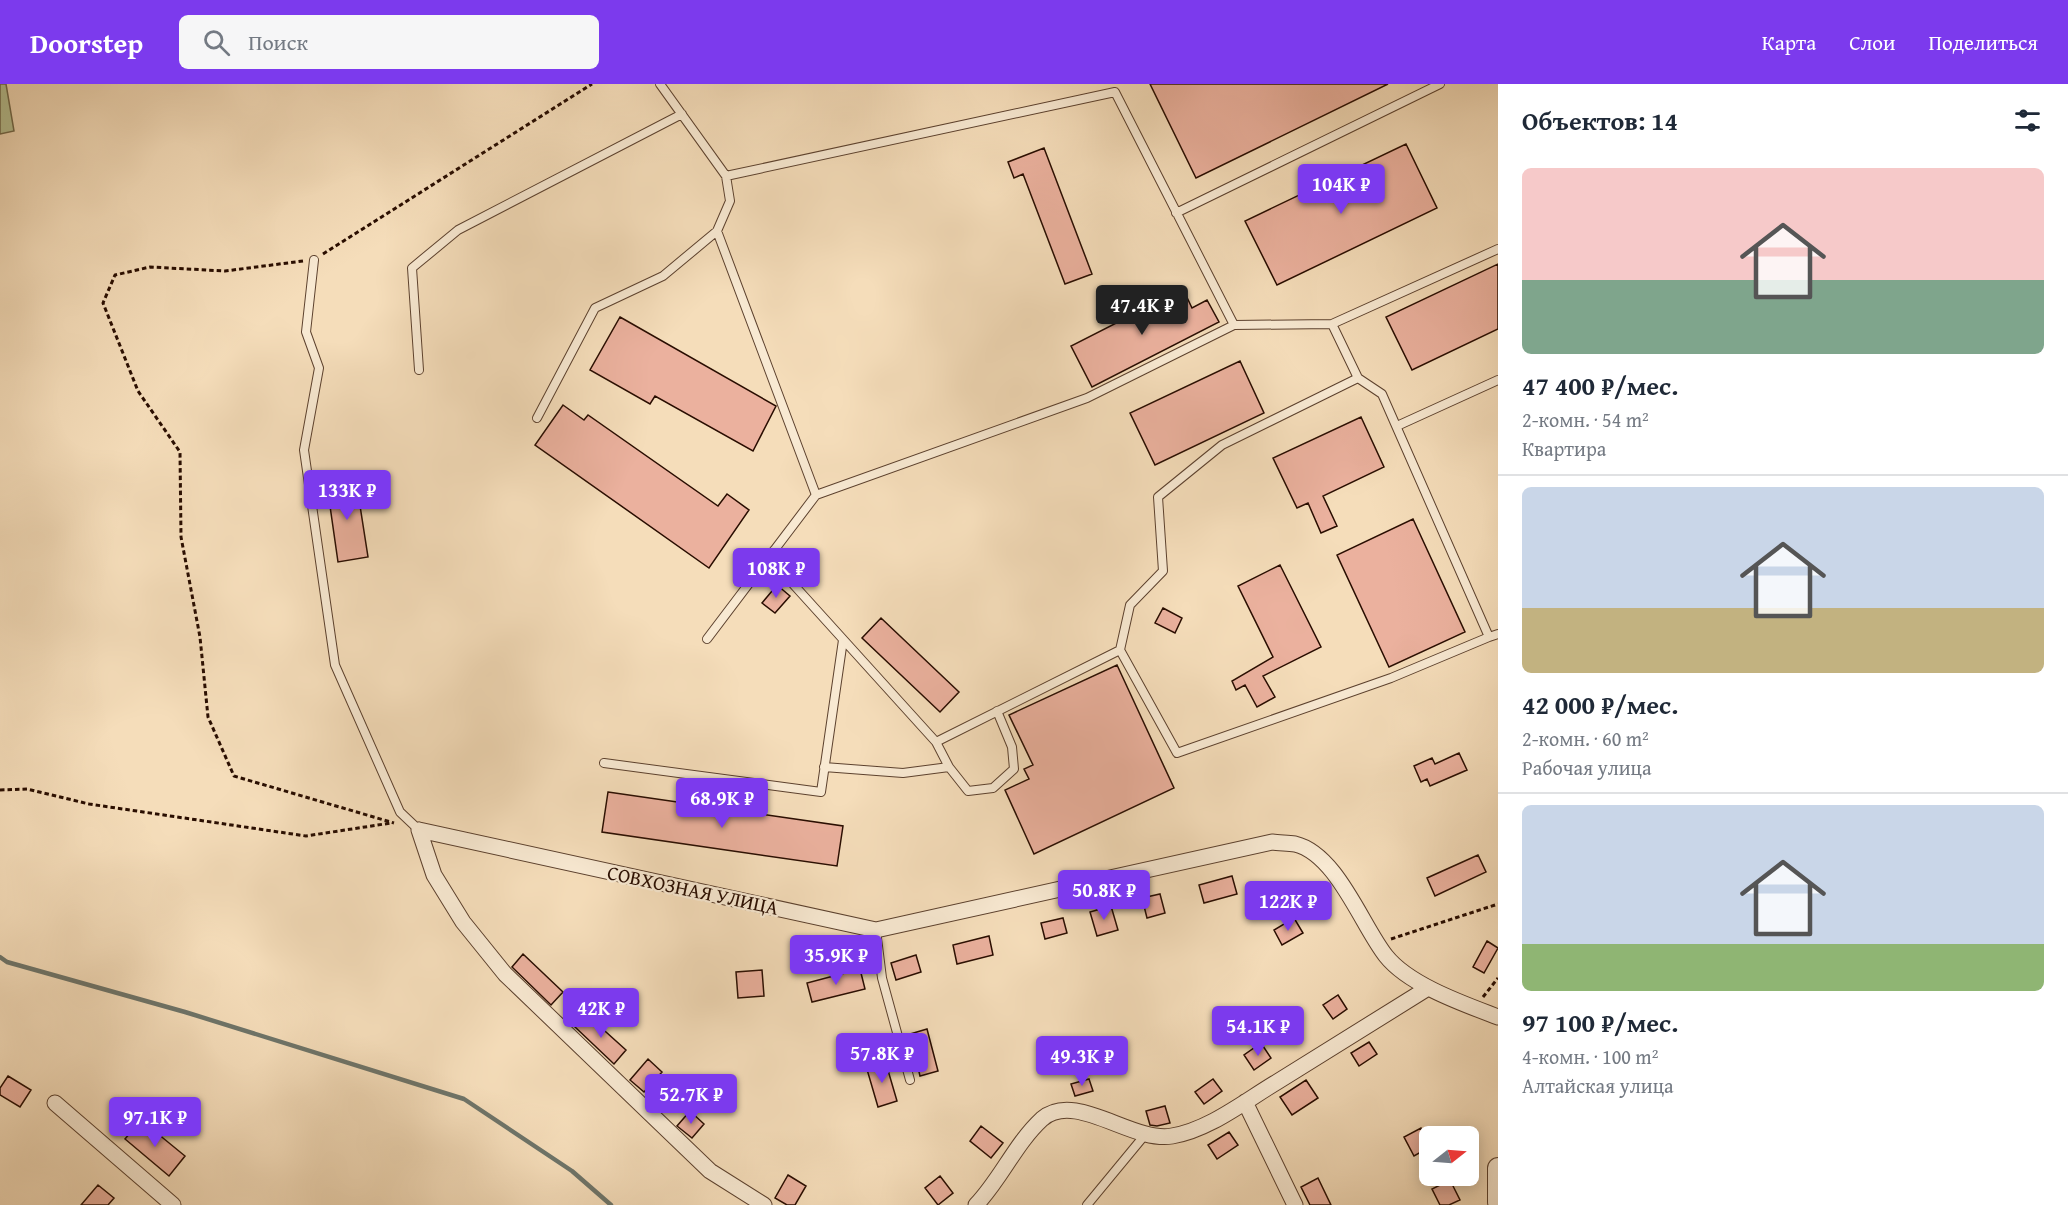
<!DOCTYPE html>
<html lang="ru">
<meta charset="utf-8">
<style>
:root{--surface:#fff;--page:#f6f6f7;--text:#1f2937;--muted:#747a83;--line:#e0e1e3;--accent:#7c3aed}
body{margin:0;font-family:"Gentium Book Plus",serif;background:var(--page);color:var(--text);height:100vh;display:flex;flex-direction:column;font-size:22px;white-space:nowrap}
*{box-sizing:border-box;margin:0}
p{font-size:20px;color:var(--muted)}
.icon{flex:none;width:33px;height:33px;fill:none;stroke:currentColor;stroke-width:2;stroke-linecap:round;stroke-linejoin:round}
.map{position:relative;flex:1;overflow:hidden}
.panel{display:flex;flex-direction:column;background:var(--surface);width:570px}
.panel>*{flex:none}
.needle{width:39px;rotate:73deg}
.tools{position:absolute;left:1419px;top:1042px;display:grid;gap:12px}
.tools a{display:grid;place-items:center;width:60px;height:60px;border-radius:9px;background:var(--surface);box-shadow:0 3px 15px #0003;font-size:30px}
.price{position:absolute;translate:-50% -51px;padding:0 14px;border-radius:6px;background:var(--accent);color:#fff;font-size:20px;line-height:39px;filter:drop-shadow(0 2px 3px #0008)}
.price::after{content:'';position:absolute;left:50%;top:36px;width:18px;height:14px;margin-left:-9px;background:inherit;clip-path:polygon(0 0,100% 0,50% 100%)}
.price.active{background:#222;color:#fff}
ul{padding:0;list-style:none}
li{display:grid;align-content:center;gap:12px;height:318px;padding:0 24px}
li+li{border-top:2px solid var(--line)}
li span{display:grid;place-items:center;height:186px;border-radius:9px;color:#555}
li>.icon{margin-inline-start:auto}
span .icon{width:108px;height:108px;fill:#fffc;stroke-width:1}
li b{font-size:26px}
h2{display:flex;justify-content:space-between;align-items:center;height:72px;padding:0 24px;font-size:26px}
header{display:flex;align-items:center;gap:36px;box-sizing:border-box;height:84px;padding:0 30px;background:var(--accent);color:#fff}
header strong{font-size:28px}
nav{display:flex;gap:33px;margin-inline-start:auto;font-size:21px}
.search{width:420px;height:54px;background:var(--page);display:flex;align-items:center;gap:15px;box-sizing:border-box;padding:0 21px;border-radius:9px;color:var(--muted);font-size:22px}
main{display:flex;flex:1;min-height:0}
.map>svg:first-child{display:block}
.green{fill:#b6c294;stroke:#70684a;stroke-width:1.5}
.lines{fill:none;stroke-linecap:round;stroke-linejoin:round}
.stream{stroke:#6e756a;stroke-width:4.5}
.building{fill:#ebb19e;stroke:#290d00;stroke-width:1.5}
.service-casing{stroke:#5c412e;stroke-width:10}
.minor-casing{stroke:#5c412e;stroke-width:17}
.tertiary-casing{stroke:#5c412e;stroke-width:22}
.path{stroke:#290d00;stroke-width:3;stroke-dasharray:4.5 3;stroke-linecap:butt}
.service{stroke:#f8e9d2;stroke-width:8}
.minor{stroke:#f8e9d2;stroke-width:15}
.tertiary{stroke:#f8e9d2;stroke-width:20}
.labels{text-anchor:middle;stroke-width:4.5;stroke-linejoin:round;paint-order:stroke}
.street-label{font-size:20px;fill:#290d00;stroke:#f8e9d2}
</style>
<header>
<strong>Doorstep</strong>
<div class="search"><svg class="icon" aria-label="search" viewBox="0 0 24 24"><circle cx="10" cy="10" r="6"/><path d="M15 15l6 6"/></svg>Поиск</div>
<nav><a>Карта</a><a>Слои</a><a>Поделиться</a></nav>
</header>
<main>
<div class="map">
<svg width="1498" height="1121" viewBox="0 0 1498 1121">
<rect width="100%" height="100%" fill="#f5ddba"/>
<filter id="stains"><feTurbulence type="fractalNoise" baseFrequency=".00333" numOctaves="4"/><feColorMatrix values="0 0 0 0 .2 0 0 0 0 .09 0 0 0 0 .02 0 0 0 .5 -.17"/></filter>
<radialGradient id="worn" r=".72"><stop offset=".6" stop-color="#630" stop-opacity="0"/><stop offset="1" stop-color="#630" stop-opacity=".3"/></radialGradient>
<path class="green" d="M0,0H6L14,47L0,50Z"/>
<g class="lines">
<path class="stream" d="M0,873L7,878L185,928L464,1015L572,1087L611,1121"/>
</g>
<path class="building" d="M1150,0H1388L1196,94Z
M1406,60L1437,124L1277,201L1245,137Z
M1044,64L1092,190L1065,200L1023,90L1014,94L1008,78Z
M1498,180V245L1412,286L1386,233Z
M1183,205L1192,224L1207,216L1219,238L1092,303L1071,262Z
M620,233L776,322L753,367L655,312L650,320L590,286Z
M1240,277L1264,329L1155,381L1130,329Z
M563,321L584,336L588,331L718,422L727,410L749,426L709,484L535,361Z
M1361,333L1384,383L1323,412L1337,442L1321,449L1308,419L1297,424L1273,374Z
M356,396L368,473L338,478L327,401Z
M1413,435L1465,548L1389,583L1337,471Z
M1280,481L1321,563L1263,592L1275,613L1257,623L1245,601L1236,606L1232,597L1273,573L1238,502Z
M777,501L790,512L775,529L762,519Z
M1163,524L1182,534L1175,549L1155,539Z
M881,534L959,608L940,628L862,554Z
M1117,581L1174,704L1034,770L1005,706L1029,695L1024,685L1033,681L1009,631Z
M1459,669L1467,686L1430,702L1427,695L1421,698L1414,682L1432,674L1435,680Z
M608,708L843,742L837,782L602,748Z
M1478,771L1486,788L1435,812L1427,794Z
M1232,792L1237,810L1204,819L1199,801Z
M1160,810L1165,829L1147,834L1142,814Z
M1111,822L1118,846L1097,852L1090,828Z
M1063,834L1067,849L1045,855L1041,839Z
M1294,834L1303,849L1282,861L1274,846Z
M989,852L993,871L957,880L953,861Z
M1487,857L1498,864L1484,889L1473,883Z
M523,870L563,908L551,921L512,883Z
M916,871L921,888L896,896L891,879Z
M860,885L865,905L812,918L807,899Z
M762,886L764,912L738,914L736,888Z
M1338,911L1347,925L1333,935L1323,921Z
M586,930L626,966L614,980L575,943Z
M927,945L938,987L920,992L910,950Z
M1369,958L1377,970L1359,982L1351,969Z
M1261,959L1271,974L1254,986L1244,971Z
M648,975L662,988L644,1008L630,996Z
M885,976L897,1017L878,1023L866,982Z
M8,992L31,1006L20,1023L0,1011V1004Z
M1089,995L1093,1007L1075,1012L1071,1000Z
M1213,995L1222,1007L1204,1020L1195,1008Z
M1306,996L1318,1014L1292,1031L1280,1013Z
M1165,1022L1170,1039L1157,1042L1150,1041L1146,1027Z
M690,1027L704,1040L692,1054L677,1042Z
M141,1036L185,1072L169,1092L125,1055Z
M981,1042L1003,1059L991,1074L970,1057Z
M1421,1044L1430,1063L1414,1072L1404,1053Z
M1229,1048L1238,1061L1217,1075L1208,1061Z
M788,1091L806,1102L795,1121H787L775,1114Z
M940,1092L953,1109L938,1121L925,1104Z
M1318,1094L1331,1121H1310L1301,1103Z
M1450,1096L1460,1116L1449,1121H1440L1432,1105Z
M98,1101L114,1114L108,1121H81Z"/>
<g class="lines">
<g class="service-casing">
<path id="service" d="M660,0L726,92L1115,8L1234,241L1332,240
M1176,129L1440,0
M717,147L816,411
M1498,165L1332,240L1358,294L1382,310L1489,553L1498,550
M314,176L306,248L319,284L304,366L335,581L400,728L419,746
M419,286L412,184L458,146L682,30
M1358,294L1222,361L1158,413L1163,487L1130,521L1120,566L1177,669L1391,594L1489,553
M537,334L595,224L663,192L717,147L730,117L726,92
M1397,342L1498,296
M774,466L793,500L936,658L1120,566
M707,555L816,411L1087,314L1234,241
M936,658L949,683L968,707L993,704L1014,685L1012,663L997,627
M604,679L821,708L843,556
M824,683L903,689L949,683
M876,846L882,894L910,996
M1087,1121L1144,1052"/>
</g>
<g class="minor-casing">
<path id="minor" d="M419,746L876,846L1272,758C1279,759 1287,759 1295,760C1337,770 1362,842 1386,872C1409,901 1464,920 1498,933
M419,746L434,791L463,838L505,890L710,1087L764,1121
M1245,1018L1295,1121
M55,1019L173,1121
M976,1121C1001,1095 1015,1060 1042,1035C1075,1006 1132,1059 1172,1052C1209,1046 1245,1017 1277,998C1327,967 1377,936 1428,904"/>
</g>
<g class="tertiary-casing">
<path id="tertiary" d="M1498,1084V1118"/>
</g>
<path class="path" d="M323,170L592,0
M303,177L225,187L150,183L115,191L103,219L138,307L180,368L181,453L200,553L208,633L234,692L394,739
M0,706L27,705L89,720L306,752L391,739
M1391,855L1498,820
M1483,913L1498,894"/>
<use href="#service" class="service"/>
<use href="#minor" class="minor"/>
<use href="#tertiary" class="tertiary"/>
</g>
<g class="labels">
<g class="street-label">
<text transform="translate(693 806) rotate(12)" y="7">СОВХОЗНАЯ УЛИЦА</text>
</g>
</g>
<rect width="100%" height="100%" filter="url(#stains)"/>
<rect width="100%" height="100%" fill="url(#worn)"/>
</svg>
<div class="tools">
<a><svg class="needle" viewBox="-14 -14 28 28"><path d="M0-13l5 13h-10z" fill="#e53935"/><path d="M0 13l5-13h-10z" fill="#747a83"/></svg></a>
</div>
<b class="price" style="left:1341px;top:131px">104K ₽</b>
<b class="price active" style="left:1142px;top:252px">47.4K ₽</b>
<b class="price" style="left:347px;top:437px">133K ₽</b>
<b class="price" style="left:776px;top:515px">108K ₽</b>
<b class="price" style="left:722px;top:745px">68.9K ₽</b>
<b class="price" style="left:1104px;top:837px">50.8K ₽</b>
<b class="price" style="left:1288px;top:848px">122K ₽</b>
<b class="price" style="left:836px;top:902px">35.9K ₽</b>
<b class="price" style="left:601px;top:955px">42K ₽</b>
<b class="price" style="left:1258px;top:973px">54.1K ₽</b>
<b class="price" style="left:882px;top:1000px">57.8K ₽</b>
<b class="price" style="left:1082px;top:1003px">49.3K ₽</b>
<b class="price" style="left:691px;top:1041px">52.7K ₽</b>
<b class="price" style="left:155px;top:1064px">97.1K ₽</b>
</div>
<section class="panel">
<h2>Объектов: 14<svg class="icon" aria-label="filters" viewBox="0 0 24 24"><path d="M4 7h16M4 17h16"/><circle cx="9" cy="7" r="2"/><circle cx="15" cy="17" r="2"/></svg></h2>
<ul>
<li><span style="background:linear-gradient(#f6c9c9 60%,#7fa58c 0)"><svg class="icon" aria-label="home" viewBox="0 0 24 24"><path d="M3 11l9-7 9 7M6 9v11h12V9"/></svg></span><div><b>47 400 ₽/мес.</b><p>2-комн. · 54 m²</p><p>Квартира</p></div></li>
<li><span style="background:linear-gradient(#c9d6e8 65%,#c2b280 0)"><svg class="icon" aria-label="home" viewBox="0 0 24 24"><path d="M3 11l9-7 9 7M6 9v11h12V9"/></svg></span><div><b>42 000 ₽/мес.</b><p>2-комн. · 60 m²</p><p>Рабочая улица</p></div></li>
<li><span style="background:linear-gradient(#c9d6e8 75%,#8fb573 0)"><svg class="icon" aria-label="home" viewBox="0 0 24 24"><path d="M3 11l9-7 9 7M6 9v11h12V9"/></svg></span><div><b>97 100 ₽/мес.</b><p>4-комн. · 100 m²</p><p>Алтайская улица</p></div></li>
</ul>
</section>
</main>
